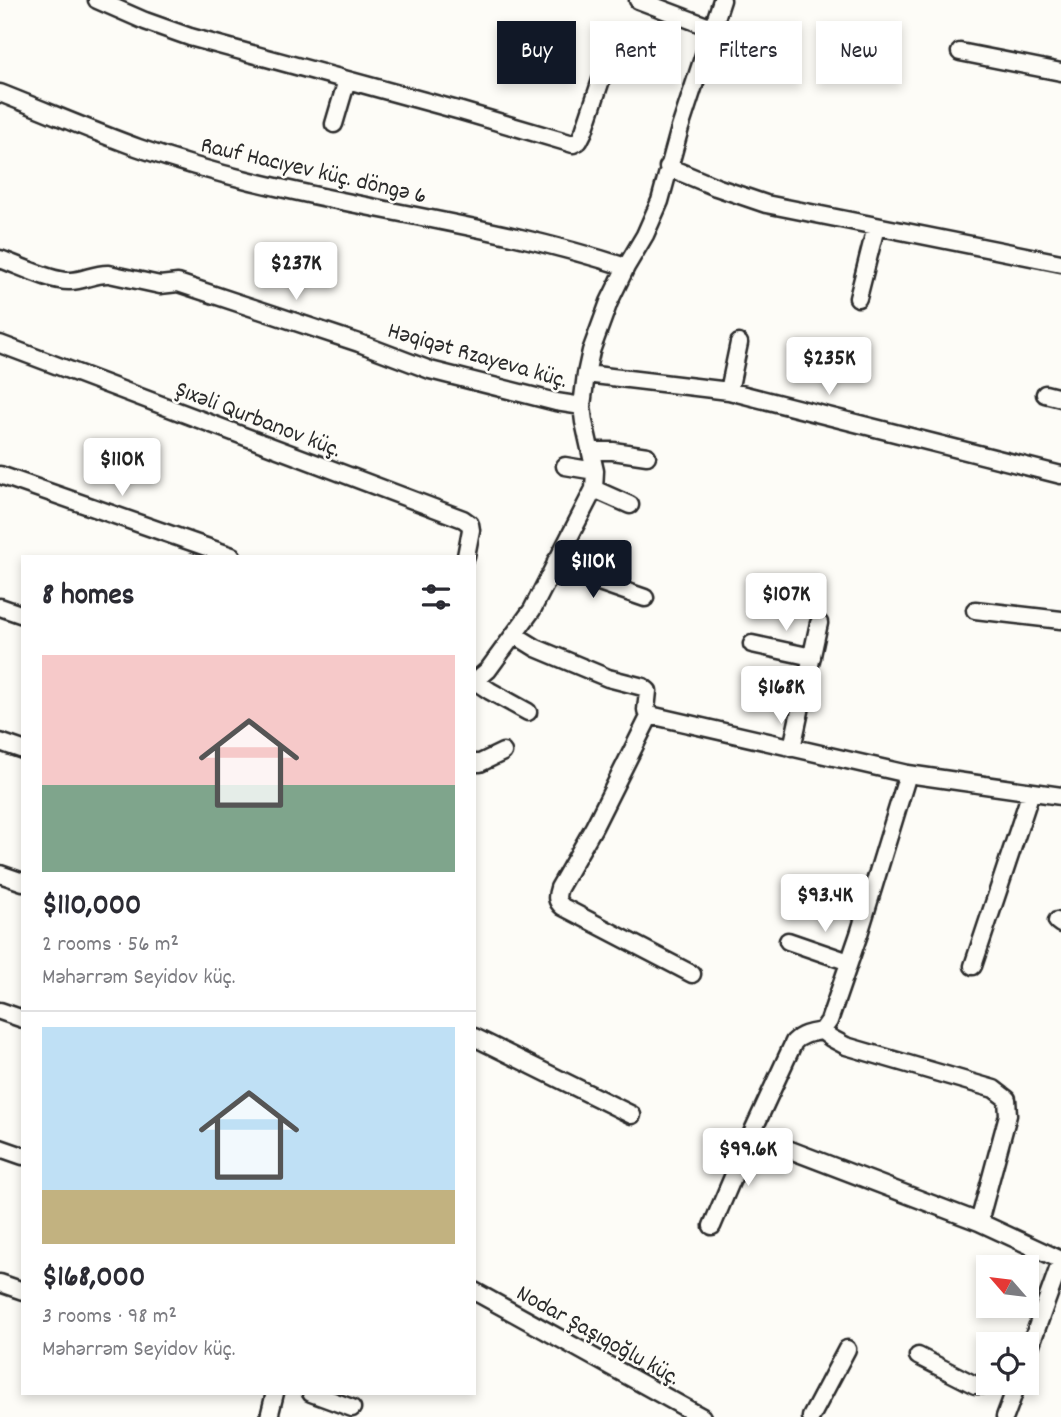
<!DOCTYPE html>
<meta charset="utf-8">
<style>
:root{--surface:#fff;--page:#f7f7f7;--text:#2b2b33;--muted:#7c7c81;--line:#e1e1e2;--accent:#111827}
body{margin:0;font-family:Dekko,sans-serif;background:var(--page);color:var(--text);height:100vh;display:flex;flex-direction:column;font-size:26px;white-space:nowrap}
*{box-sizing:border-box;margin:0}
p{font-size:23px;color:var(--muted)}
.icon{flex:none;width:38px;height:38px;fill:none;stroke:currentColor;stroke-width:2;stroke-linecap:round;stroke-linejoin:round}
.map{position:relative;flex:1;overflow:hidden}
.sheet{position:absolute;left:21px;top:555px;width:455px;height:840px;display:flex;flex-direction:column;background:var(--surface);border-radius:0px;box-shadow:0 4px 10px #0003}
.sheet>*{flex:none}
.banner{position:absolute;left:497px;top:21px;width:458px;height:63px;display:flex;gap:14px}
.needle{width:46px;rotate:298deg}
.controls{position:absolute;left:976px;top:1255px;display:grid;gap:14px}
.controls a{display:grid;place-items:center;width:63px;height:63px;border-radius:0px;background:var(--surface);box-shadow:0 4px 10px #0003;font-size:35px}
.price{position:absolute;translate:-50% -60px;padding:0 16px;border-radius:7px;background:#fff;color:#222;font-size:23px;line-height:46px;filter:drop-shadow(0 2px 4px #0008)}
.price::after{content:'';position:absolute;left:50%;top:42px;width:21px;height:16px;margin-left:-10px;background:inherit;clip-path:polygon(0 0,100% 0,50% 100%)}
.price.selected{background:var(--accent);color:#fff}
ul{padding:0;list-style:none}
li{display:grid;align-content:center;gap:14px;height:371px;padding:0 21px}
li+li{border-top:2px solid var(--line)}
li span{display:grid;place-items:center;height:217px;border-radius:0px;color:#555}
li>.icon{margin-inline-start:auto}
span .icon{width:126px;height:126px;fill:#fffc;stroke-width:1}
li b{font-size:30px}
h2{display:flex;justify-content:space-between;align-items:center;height:84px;padding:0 21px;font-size:30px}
.pill{padding:0 24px;border-radius:0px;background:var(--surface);box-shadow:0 4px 10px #0003;font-size:24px;line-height:63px}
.pill.selected{background:var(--accent);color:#fff}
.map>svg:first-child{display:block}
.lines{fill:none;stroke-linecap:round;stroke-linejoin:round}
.minor-casing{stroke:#2b2b2b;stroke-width:21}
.minor{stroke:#fdfcf7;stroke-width:16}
.labels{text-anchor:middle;stroke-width:5;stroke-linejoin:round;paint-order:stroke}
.street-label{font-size:24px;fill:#2b2b2b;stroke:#fdfcf7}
</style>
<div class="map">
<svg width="1061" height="1417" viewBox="0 0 1061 1417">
<rect width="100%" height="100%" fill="#fdfcf7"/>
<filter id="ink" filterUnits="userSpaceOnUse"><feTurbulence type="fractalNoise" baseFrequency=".0143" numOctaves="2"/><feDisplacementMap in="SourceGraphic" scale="14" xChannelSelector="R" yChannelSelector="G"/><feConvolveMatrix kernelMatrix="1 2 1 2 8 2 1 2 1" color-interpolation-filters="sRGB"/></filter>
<g filter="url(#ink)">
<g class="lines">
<g class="minor-casing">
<path id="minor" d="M97,0L145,21L190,37L461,111L573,144L579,141L584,131L601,80
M638,0L712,28
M960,52L1061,72
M0,93C46,111 92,131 139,148C176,161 214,172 251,181C376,212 504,227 626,267
M334,124L347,80
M668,167L716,187L766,204L1061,263
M0,259C18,265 52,282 70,281C84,281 95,273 109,274L160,285L178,283L359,343L430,370L556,402L582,406
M858,298L876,227
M0,344L463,519L470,524L471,530L466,556
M586,374L729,391L1061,475
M729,391L739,343
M1045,394L1061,398
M591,451H613L647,456
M565,466L595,471
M0,475L232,556
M594,489L630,505
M556,561L599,582L645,598
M0,607L23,615
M975,610L1061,620
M515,635L536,648L608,678L643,687L648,691L646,710L650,715L908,774L1061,796
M752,644L812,657
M475,681L490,691L528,712
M474,682L488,670L532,610L594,489L595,471L584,422L582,406L586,374L591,351L609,302L626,267L645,235L660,201L680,128L722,0
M650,715L594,827L559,888C556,897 556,901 563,907L692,974
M0,742L23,750
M792,748L819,623
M474,763H480L503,752
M908,774L859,934L829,1021L822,1031C811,1033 802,1034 794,1042L751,1135L979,1222L1061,1260
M0,874L23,882
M1057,921L1061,924
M788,941L849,962
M973,966L1031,792
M0,1011L23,1019
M822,1031L831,1038L846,1046L994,1089L1007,1099L1008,1115L979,1222
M474,1037L632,1115
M0,1148L23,1156
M712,1226L751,1135
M0,1283L23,1291
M474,1291L702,1417
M1027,1355L1061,1261
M918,1356L975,1385H982L989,1375
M311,1393L352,1408
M269,1417L275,1393
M811,1417L847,1349
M1005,1417L1018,1382"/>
</g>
<use href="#minor" class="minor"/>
</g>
</g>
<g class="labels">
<g class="street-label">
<text transform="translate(314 169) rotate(13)" y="8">Rauf Hacıyev küç. döngə 6</text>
<text transform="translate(478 354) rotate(16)" y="8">Həqiqət Rzayeva küç.</text>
<text transform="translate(259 418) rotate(21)" y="8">Şıxəli Qurbanov küç.</text>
<text transform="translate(599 1334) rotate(29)" y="8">Nodar Şaşıqoğlu küç.</text>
</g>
</g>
</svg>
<div class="controls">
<a><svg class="needle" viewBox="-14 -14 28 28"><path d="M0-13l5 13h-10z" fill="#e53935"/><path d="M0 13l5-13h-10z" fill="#7c7c81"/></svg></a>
<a><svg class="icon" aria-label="locate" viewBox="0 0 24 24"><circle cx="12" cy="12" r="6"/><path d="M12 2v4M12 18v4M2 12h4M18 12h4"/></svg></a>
</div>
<b class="price" style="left:296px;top:302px">$237K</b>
<b class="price" style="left:829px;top:397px">$235K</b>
<b class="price" style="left:122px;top:498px">$110K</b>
<b class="price selected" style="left:593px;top:600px">$110K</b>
<b class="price" style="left:786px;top:633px">$107K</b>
<b class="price" style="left:781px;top:726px">$168K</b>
<b class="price" style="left:825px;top:934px">$93.4K</b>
<b class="price" style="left:748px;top:1188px">$99.6K</b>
<div class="banner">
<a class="pill selected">Buy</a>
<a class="pill">Rent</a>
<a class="pill">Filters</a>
<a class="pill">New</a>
</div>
<section class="sheet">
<h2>8 homes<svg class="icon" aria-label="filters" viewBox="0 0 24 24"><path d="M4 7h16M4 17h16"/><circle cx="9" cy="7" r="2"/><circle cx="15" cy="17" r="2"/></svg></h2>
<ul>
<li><span style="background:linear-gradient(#f6c9c9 60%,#7fa58c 0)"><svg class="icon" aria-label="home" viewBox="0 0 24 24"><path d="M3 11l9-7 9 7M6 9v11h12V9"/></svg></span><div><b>$110,000</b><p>2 rooms · 56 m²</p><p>Məhərrəm Seyidov küç.</p></div></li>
<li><span style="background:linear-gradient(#bfe0f5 75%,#c2b280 0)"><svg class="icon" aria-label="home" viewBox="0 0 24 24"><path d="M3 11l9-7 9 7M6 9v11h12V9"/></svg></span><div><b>$168,000</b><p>3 rooms · 98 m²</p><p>Məhərrəm Seyidov küç.</p></div></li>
</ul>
</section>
</div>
